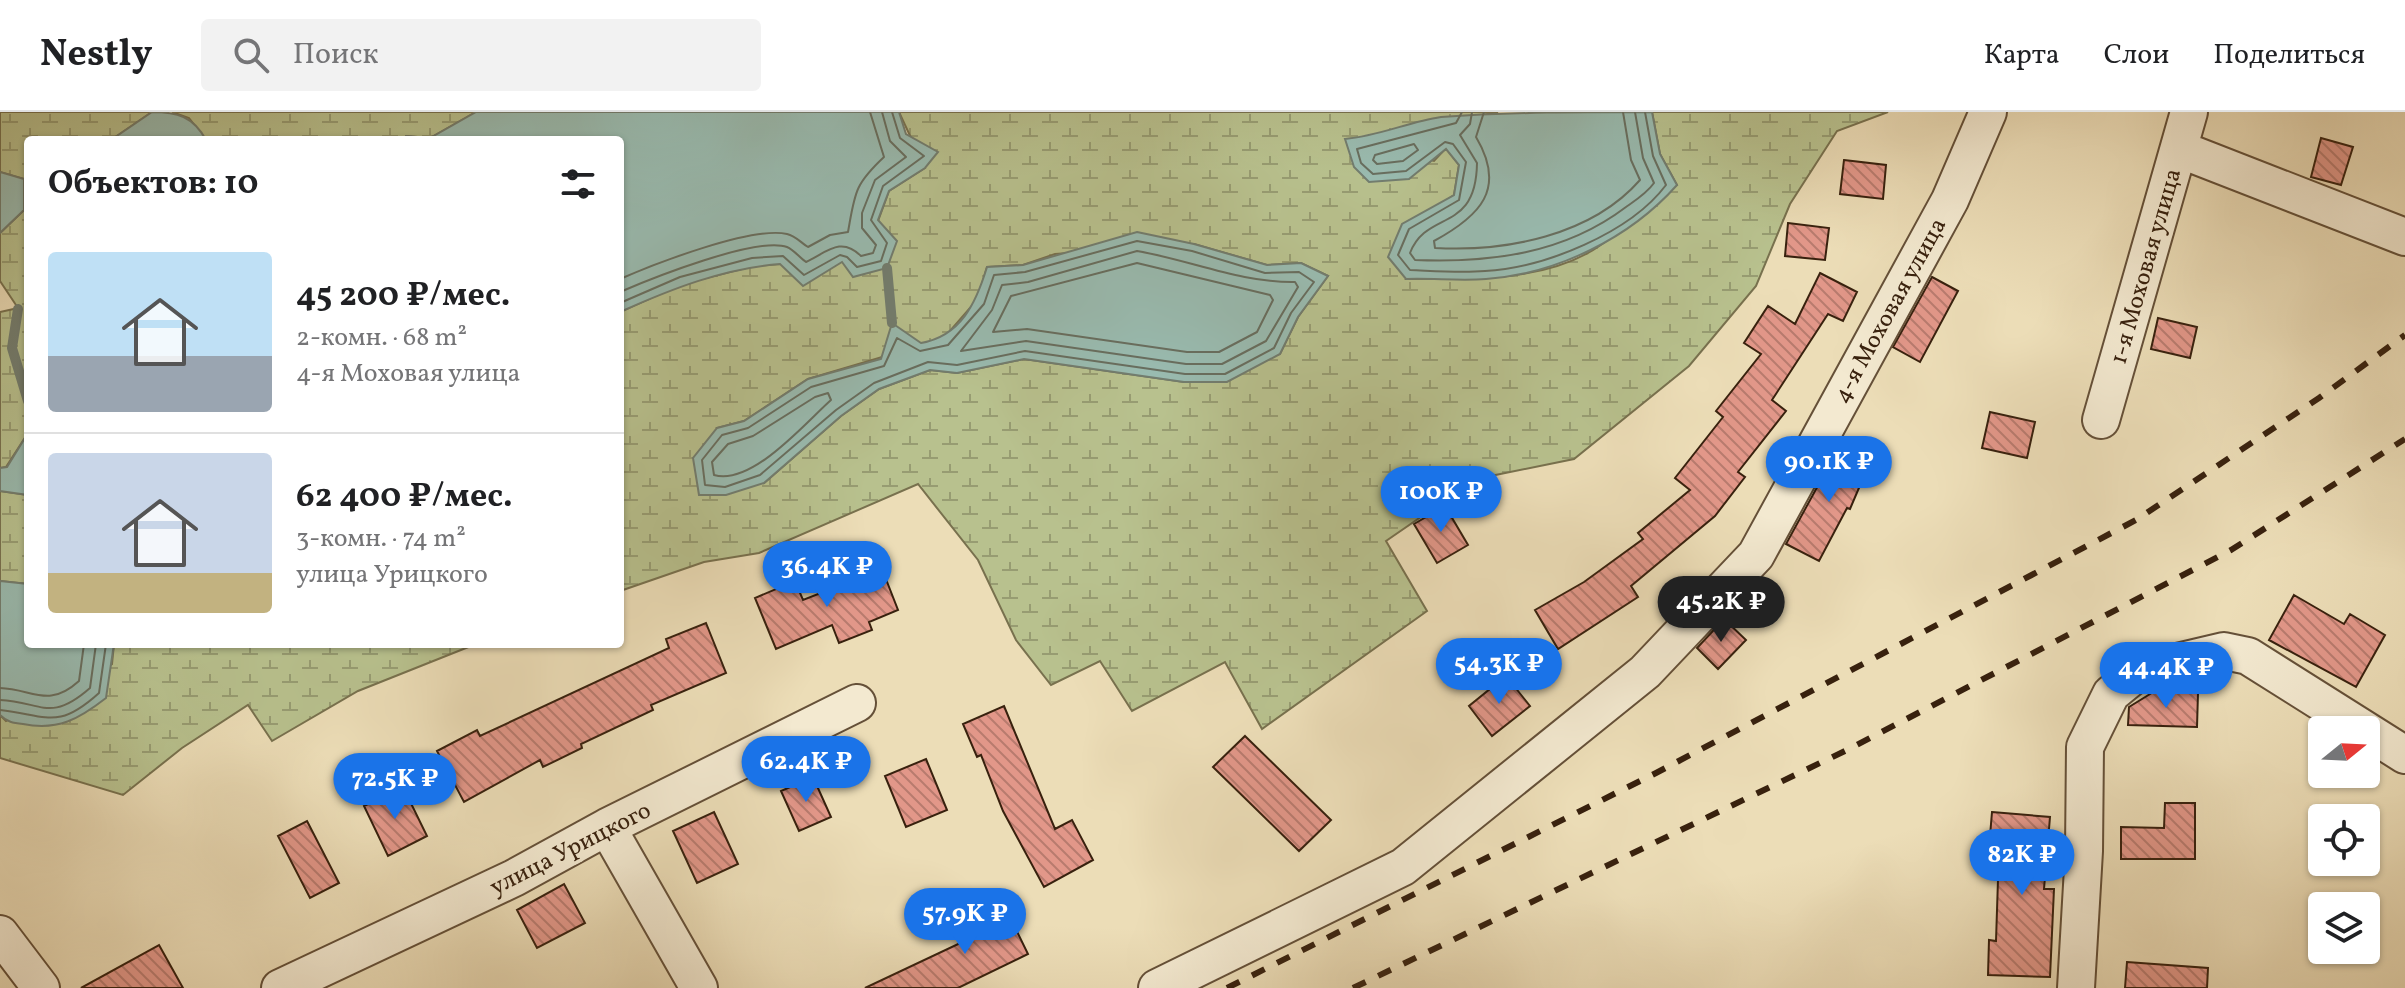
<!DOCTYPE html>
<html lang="ru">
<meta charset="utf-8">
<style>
:root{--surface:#fff;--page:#f2f2f2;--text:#202124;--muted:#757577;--line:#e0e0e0;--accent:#1a73e8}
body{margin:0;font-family:Vollkorn,serif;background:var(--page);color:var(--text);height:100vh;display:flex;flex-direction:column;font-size:30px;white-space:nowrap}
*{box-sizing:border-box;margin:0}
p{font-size:26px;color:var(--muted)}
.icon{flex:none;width:44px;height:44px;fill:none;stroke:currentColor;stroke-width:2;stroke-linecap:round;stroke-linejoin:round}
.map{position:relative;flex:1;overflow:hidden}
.side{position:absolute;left:24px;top:24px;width:600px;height:512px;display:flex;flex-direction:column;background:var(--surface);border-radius:8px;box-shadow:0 2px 6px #0004}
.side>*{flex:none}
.needle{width:52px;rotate:72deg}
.fabs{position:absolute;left:2308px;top:604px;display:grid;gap:16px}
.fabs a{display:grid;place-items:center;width:72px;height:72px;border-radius:8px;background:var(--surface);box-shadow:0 2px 6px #0004;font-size:40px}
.price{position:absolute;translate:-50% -68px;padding:0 18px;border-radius:28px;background:var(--accent);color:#fff;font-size:26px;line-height:52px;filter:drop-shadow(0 2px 4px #0008)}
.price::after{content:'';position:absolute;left:50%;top:48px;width:24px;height:18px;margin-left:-12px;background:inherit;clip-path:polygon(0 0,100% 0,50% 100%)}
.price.current{background:#222;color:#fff}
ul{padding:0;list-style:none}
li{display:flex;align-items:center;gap:24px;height:200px;padding:0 24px}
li+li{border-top:2px solid var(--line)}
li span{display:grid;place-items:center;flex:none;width:224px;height:160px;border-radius:8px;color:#555}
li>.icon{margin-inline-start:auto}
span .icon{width:96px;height:96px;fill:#fffc;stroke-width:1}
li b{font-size:34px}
h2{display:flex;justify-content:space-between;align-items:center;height:96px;padding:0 24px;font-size:34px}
header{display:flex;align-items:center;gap:48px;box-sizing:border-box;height:112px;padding:0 40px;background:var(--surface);border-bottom:2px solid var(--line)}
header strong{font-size:38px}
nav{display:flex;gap:44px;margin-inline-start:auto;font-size:28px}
.search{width:560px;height:72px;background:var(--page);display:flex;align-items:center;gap:20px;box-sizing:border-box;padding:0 28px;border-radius:8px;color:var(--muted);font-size:30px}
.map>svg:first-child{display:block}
.wetland{fill:url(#wetland-marsh);stroke:#78714e;stroke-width:2;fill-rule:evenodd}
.water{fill:#99bbb0;stroke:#727d6f;stroke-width:2}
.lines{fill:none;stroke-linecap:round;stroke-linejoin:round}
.shore{stroke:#686e5f;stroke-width:2}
.stream{stroke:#727d6f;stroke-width:10}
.building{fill:url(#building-back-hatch);stroke:#38210e;stroke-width:2}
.street-casing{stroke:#655038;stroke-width:40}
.street{stroke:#f3e9d0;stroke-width:36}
.rail{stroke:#38210e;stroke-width:6;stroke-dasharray:14 14;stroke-linecap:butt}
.labels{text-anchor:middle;stroke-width:7;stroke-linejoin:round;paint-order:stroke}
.street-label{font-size:24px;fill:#38210e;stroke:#f3e9d0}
</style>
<header>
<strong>Nestly</strong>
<div class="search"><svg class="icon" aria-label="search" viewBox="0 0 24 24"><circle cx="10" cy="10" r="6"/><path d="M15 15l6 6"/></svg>Поиск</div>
<nav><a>Карта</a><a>Слои</a><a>Поделиться</a></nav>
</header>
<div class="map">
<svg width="2405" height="876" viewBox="0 0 2405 876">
<defs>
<pattern id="wetland-marsh" width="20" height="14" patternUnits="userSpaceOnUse" patternTransform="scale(2)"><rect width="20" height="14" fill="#b8c18e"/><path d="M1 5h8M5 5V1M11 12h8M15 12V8" fill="none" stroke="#979c72"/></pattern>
<pattern id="building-back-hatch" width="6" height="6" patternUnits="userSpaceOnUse" patternTransform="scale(2)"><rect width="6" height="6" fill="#e29789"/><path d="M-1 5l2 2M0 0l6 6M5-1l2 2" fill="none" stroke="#b87b6e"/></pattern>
</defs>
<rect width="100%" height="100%" fill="#ecddb7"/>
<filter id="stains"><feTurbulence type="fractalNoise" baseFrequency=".0025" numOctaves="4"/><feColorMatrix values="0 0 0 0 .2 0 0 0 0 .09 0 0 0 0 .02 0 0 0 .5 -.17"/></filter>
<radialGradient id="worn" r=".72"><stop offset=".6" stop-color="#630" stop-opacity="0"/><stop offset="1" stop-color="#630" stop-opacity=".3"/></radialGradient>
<path class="wetland" d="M0,0H152L111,28H28V321L6,355L0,356V200L18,196L0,169V121L24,98V67L0,60Z
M172,0H476L430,26L406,24L404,28H206L189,6Z
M899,0H1498L1375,25L1346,27L1434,49L1446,36L1459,53L1454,83L1441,92L1406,167C1465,166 1533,171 1588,141C1619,123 1648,95 1677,73L1660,42L1652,0H1888L1837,19L1790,92L1756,174L1689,254L1574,347L1476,367L1386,429L1427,499L1262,617L1225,550L1132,599L1100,549L1051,573L1016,528L978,448L918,372L759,441L704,450L620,479V200L682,172L754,154L780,152L878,109L889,79L925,56ZM1194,132L1267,153L1301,151L1328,164L1298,205L1280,242L1184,270L1024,247L957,261L930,258L879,277L841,304L764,371L717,316L744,309L808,267L943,227L977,188L987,155L1023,153L1055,142Z
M0,379L28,383V472L0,469Z
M114,532H476L358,579L272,629L248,593L182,636L123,683L0,646V603L6,609L112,552Z"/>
<path class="water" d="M152,0C177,0 193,4 206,28H111Z
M476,0H899L906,22L938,40L925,56L889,79L878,108L897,129L887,156L853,165L842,150L803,174L780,152C725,156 671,177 620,200V28H404L406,24L430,26Z
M1652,0L1660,42L1677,73C1630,126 1557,162 1486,167C1460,169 1432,166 1406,167L1388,145L1402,112L1454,83L1459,53L1446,37L1409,67L1369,70L1354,55L1345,27C1379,24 1408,10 1441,5C1511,0 1583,0 1652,0Z
M0,60L24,67V98L0,121Z
M1137,120L1194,132L1267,153L1301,151L1328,164L1298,205L1280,242L1227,270H1184L1024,247L957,261L930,258L879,277L841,304L764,371L726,383H699L693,346L717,316L744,309L808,267L881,247L892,211L921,231C961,224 976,191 987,155L1023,153Z
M28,321V383L0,379V356L7,355Z
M0,469L28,472V532H114L106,586C79,607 58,619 23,612C13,611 7,610 0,603Z"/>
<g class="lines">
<path class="shore" d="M1462,0L1456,11L1357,37L1361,51L1373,62L1406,59L1445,30L1453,32L1466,50L1459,88L1409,117L1398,143L1410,158C1435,159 1460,161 1485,159C1544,156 1630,121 1666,73L1653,44L1645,0
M1472,0L1470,12L1460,23L1477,51C1476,122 1427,97 1410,141L1415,148C1490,151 1564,142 1626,95C1636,88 1647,81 1654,71L1643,46L1635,0
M1484,0L1476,25C1507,77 1480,104 1434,129L1435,136C1505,140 1591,124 1640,68L1631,48L1623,0
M1414,32L1418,38L1403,49L1377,52L1373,48L1375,43Z
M1137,129L1192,139L1265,161L1299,160L1314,170L1291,201L1274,236L1225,262H1185L1025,239L957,253L928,250L874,271L836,298L760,363L725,375L705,373L702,348L722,323L748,316L811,275L884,254L897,226L920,239L948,233L984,192L994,163L1025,160Z
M1137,139C1190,148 1241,171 1295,170L1298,175L1266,229L1222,252H1186L1026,229L961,239L992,198L1002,173L1028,170Z
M1137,151L1270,183L1273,188L1257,220L1219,240H1187L1027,217L993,220L1011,184Z
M620,167C654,152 752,114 787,122C796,124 801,131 808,135L830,123L848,120C855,81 854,73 884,45L870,0
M620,180C650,167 757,124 787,135C794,138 800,146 806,150C827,140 841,124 861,144L873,141L876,133L862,116V101L875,68L906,45L890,29L882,0
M620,191L680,165L752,146L783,144L804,163L840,143L847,145L857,155L881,149L887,131L871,108L883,74L924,44L900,26L892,0
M828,281L831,288C805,311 752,374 714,363L712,350L728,332L753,324L815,285Z
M0,576C33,577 48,597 79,569L84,532
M0,588C42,590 50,611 90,576L96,532
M0,598C47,603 57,619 99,581L106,532"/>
<path class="stream" d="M887,156L892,211
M18,197L12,236L28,289"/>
</g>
<path class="building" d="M2321,26L2353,35L2341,73L2311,65Z
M1844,48L1886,53L1883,87L1840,82Z
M1788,111L1829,116L1825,148L1785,144Z
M1820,161L1857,180L1843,209L1828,202L1772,288L1786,299L1738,360L1745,365L1715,404L1631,474L1638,485L1558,537L1535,498L1584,470L1643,427L1638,421L1690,378L1675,366L1723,305L1716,299L1761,242L1744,231L1768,194L1795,212Z
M1932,165L1958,179L1920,250L1893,235Z
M2158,206L2197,215L2190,246L2151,237Z
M1990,300L2035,310L2027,346L1982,336Z
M1838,337L1870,350L1850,397L1847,396L1819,449L1786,432Z
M1445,394L1468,433L1437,451L1414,412Z
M882,457L898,498L869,510L872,518L839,531L832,513L776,537L755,486L795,469L803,488Z
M2294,483L2344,512L2350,502L2385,523L2356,575L2269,528Z
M1724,507L1746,528L1718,557L1697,536Z
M706,511L726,561L651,593L653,598L581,632L582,636L543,655L540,648L464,690L437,639L477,618L480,624L669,536L666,527Z
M1506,564L1530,594L1492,624L1469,594Z
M2155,579L2198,581L2197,615L2128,613L2129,595Z
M1004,594L1055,717L1072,708L1093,748L1044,775L1003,699L981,643L977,645L963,612Z
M1245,624L1331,708L1299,739L1213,655Z
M926,647L947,698L906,715L885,664Z
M813,665L831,705L799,719L781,679Z
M403,675L427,724L388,744L364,694Z
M2165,691H2195V747H2121V715L2164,716Z
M714,700L738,752L697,771L673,719Z
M1992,700L2050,705L2044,777H2054L2050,865L1988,863L1989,828L1996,829L1999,737L1989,736Z
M307,709L339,771L310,786L278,724Z
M564,772L585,811L537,836L517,798Z
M1004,793L1028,842L958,876H865L971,826L964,812Z
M159,833L183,876H81Z
M2127,850L2208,856L2207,876H2125Z"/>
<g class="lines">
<g class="street-casing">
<path id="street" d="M2179,37L2405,125
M2101,308L2189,0
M607,715L699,876
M0,822L41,876
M280,876L514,766L607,715L857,591
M1157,876L1403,755L1645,560L1756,443L1950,88L1988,0
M2076,876L2084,739L2085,635L2111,582L2133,564L2173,551L2224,539L2248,544L2405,643"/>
</g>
<use href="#street" class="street"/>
<path class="rail" d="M1227,876L1656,661L2136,408L2319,286L2405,223
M1353,876L1847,638L2231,438L2405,327"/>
</g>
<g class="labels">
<g class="street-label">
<text transform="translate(2145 154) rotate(-74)" y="8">1-я Моховая улица</text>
<text transform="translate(1889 198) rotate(-61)" y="8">4-я Моховая улица</text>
<text transform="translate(570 736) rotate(-27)" y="8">улица Урицкого</text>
</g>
</g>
<rect width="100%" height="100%" filter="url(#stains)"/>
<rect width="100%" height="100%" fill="url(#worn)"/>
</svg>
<div class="fabs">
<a><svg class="needle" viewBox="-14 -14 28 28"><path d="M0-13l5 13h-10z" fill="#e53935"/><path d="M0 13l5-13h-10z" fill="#757577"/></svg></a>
<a><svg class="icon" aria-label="locate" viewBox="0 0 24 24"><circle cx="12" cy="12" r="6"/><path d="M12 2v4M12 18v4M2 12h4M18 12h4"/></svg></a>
<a><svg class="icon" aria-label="layers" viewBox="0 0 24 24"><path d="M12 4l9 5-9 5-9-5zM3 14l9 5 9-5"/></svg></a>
</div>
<b class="price" style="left:1829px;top:392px">90.1K ₽</b>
<b class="price" style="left:1441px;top:422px">100K ₽</b>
<b class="price" style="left:827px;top:497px">36.4K ₽</b>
<b class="price current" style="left:1721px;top:532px">45.2K ₽</b>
<b class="price" style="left:1499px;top:594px">54.3K ₽</b>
<b class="price" style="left:2166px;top:598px">44.4K ₽</b>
<b class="price" style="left:806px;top:692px">62.4K ₽</b>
<b class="price" style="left:395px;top:709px">72.5K ₽</b>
<b class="price" style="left:2022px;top:785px">82K ₽</b>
<b class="price" style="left:965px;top:844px">57.9K ₽</b>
<section class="side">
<h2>Объектов: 10<svg class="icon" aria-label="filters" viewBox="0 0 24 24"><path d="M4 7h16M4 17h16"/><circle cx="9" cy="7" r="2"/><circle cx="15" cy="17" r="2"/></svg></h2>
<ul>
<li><span style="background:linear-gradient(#bfe0f5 65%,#9aa5b1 0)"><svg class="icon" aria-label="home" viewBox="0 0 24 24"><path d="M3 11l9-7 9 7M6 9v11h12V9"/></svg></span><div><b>45 200 ₽/мес.</b><p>2-комн. · 68 m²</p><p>4-я Моховая улица</p></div></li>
<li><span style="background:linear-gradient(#c9d6e8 75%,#c2b280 0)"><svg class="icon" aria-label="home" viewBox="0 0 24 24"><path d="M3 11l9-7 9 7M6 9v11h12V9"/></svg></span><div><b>62 400 ₽/мес.</b><p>3-комн. · 74 m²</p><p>улица Урицкого</p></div></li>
</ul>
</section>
</div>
